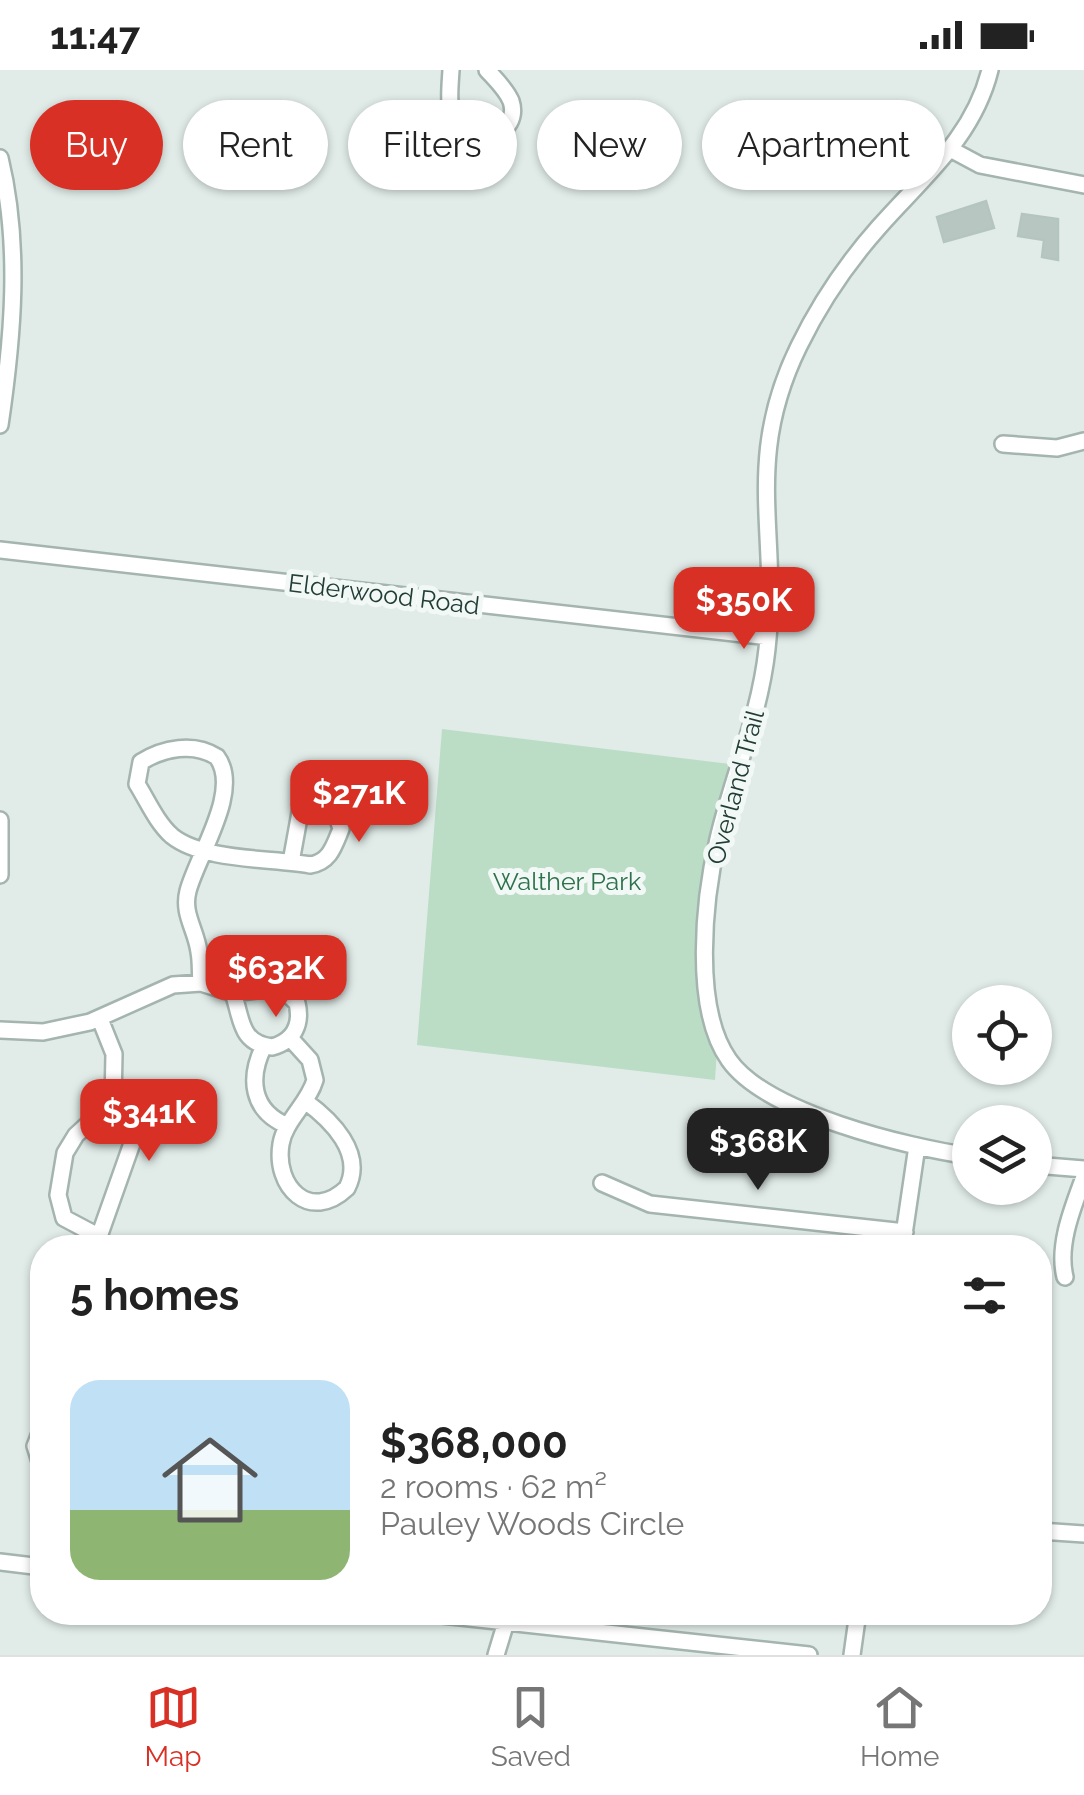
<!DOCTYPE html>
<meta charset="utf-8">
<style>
:root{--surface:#fff;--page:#f2f2f2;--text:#222;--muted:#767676;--line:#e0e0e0;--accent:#d93025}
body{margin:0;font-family:Raleway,sans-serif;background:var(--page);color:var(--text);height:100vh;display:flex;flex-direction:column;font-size:38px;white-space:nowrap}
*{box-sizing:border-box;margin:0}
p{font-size:32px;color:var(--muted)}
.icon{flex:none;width:55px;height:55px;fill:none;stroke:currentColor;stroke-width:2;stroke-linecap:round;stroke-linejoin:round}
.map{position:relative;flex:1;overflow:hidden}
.sheet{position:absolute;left:30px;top:1165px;width:1022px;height:390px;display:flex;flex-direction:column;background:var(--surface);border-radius:40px;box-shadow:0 2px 8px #0004}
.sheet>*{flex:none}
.top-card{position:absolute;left:30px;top:30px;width:1025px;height:90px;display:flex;gap:20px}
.buttons{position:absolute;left:952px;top:915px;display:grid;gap:20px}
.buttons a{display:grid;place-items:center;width:100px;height:100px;border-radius:50%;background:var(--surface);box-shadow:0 2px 8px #0004;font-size:50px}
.price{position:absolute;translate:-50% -85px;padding:0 22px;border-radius:20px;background:var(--accent);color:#fff;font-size:32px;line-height:65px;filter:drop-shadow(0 2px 5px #0008)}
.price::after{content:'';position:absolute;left:50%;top:60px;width:30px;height:22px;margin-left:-15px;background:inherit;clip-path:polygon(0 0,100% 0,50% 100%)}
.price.current{background:#222;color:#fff}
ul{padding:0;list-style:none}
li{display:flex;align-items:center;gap:30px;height:250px;padding:0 40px}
li span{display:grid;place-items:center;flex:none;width:280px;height:200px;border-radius:30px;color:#555}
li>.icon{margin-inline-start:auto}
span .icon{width:120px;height:120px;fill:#fffc;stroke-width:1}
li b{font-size:42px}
h2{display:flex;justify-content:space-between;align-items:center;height:120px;padding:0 40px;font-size:42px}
.pill{padding:0 35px;border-radius:45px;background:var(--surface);box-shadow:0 2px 8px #0004;font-size:35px;line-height:90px}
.pill.current{background:var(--accent);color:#fff}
.status{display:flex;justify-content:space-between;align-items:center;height:70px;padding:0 50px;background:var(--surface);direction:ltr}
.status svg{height:28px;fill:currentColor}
.dock{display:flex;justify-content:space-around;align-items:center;height:140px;border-top:2px solid var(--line);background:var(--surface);font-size:28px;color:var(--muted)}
.dock a{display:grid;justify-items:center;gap:5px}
.dock .current{color:var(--accent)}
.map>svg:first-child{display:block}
.green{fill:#bbddc6}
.building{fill:#b7c6c1;stroke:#b4c5bf;stroke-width:2.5}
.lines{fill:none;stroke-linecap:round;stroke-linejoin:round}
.minor-casing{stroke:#a4b4af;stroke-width:20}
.minor{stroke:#fff;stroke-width:15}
.labels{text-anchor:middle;stroke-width:10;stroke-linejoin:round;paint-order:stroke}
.street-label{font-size:25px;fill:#223c36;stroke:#f2f8f5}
.park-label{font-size:25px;fill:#2d724b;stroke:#f2f8f5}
</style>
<div class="status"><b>11:47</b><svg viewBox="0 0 49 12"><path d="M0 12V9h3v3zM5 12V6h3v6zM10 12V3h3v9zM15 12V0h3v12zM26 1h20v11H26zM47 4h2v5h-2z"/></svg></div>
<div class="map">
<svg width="1084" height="1585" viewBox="0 0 1084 1585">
<rect width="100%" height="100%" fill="#e1ece8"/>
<path class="green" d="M442,659L730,694L704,800L698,852V911L706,955L717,980L715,1010L417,975Z"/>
<path class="building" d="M986,131L994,158L944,172L937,147Z
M1022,144L1058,149V190L1042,187L1044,170L1018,166Z"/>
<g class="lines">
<g class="minor-casing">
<path id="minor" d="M451,0C450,18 447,38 456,55C472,85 522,64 511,31C506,19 495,9 487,0
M952,80L980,95L1084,115
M0,88C21,175 13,267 0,355
M1003,374L1057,378L1084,371
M0,480L768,567
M0,750V805
M201,913C200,903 201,892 199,882C196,859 182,844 188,821C197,786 242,721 217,687C194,672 163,678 141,692L137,714C147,730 157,753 172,766C203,791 271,788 310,795C330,792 334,776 341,759L334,736L315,730L301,737L291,792
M0,960L43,962L90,952L173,915L201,913L233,923L280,917L297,933C302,954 294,971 272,977C239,973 242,948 233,923
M290,968L310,990L315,1010C308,1034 285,1050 281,1074C274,1117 310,1153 347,1118C365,1083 331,1050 305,1031
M264,976C248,1008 251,1041 288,1056
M970,1086C907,1077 766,1043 729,990C692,938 704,828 718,769C733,705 760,645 767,579C780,463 742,392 799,276C820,233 847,193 879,157C923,107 973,68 990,0
M1035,1095L1084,1099
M602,1113L650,1134L905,1162
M98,1166L64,1148L58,1125L65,1083L76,1065L113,1031L114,984L100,949
M95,1178L136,1062L129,1048L111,1034
M902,1178L917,1076
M1065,1207C1057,1175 1073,1137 1084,1107
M42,1358L35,1376L42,1398
M1040,1461L1084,1464
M0,1492L42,1497
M414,1542L809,1585
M496,1585L506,1552
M852,1585L858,1542"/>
</g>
<use href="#minor" class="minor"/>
</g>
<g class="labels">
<g class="street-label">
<text transform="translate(384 524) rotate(7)" y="9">Elderwood Road</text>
<text transform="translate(735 717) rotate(-75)" y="9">Overland Trail</text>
</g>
<g class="park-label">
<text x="567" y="820">Walther Park</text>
</g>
</g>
</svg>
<div class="buttons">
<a><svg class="icon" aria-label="locate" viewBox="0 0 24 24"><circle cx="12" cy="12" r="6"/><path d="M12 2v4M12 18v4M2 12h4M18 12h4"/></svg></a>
<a><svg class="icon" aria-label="layers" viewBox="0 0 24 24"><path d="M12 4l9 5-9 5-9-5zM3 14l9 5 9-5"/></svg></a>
</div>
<b class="price" style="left:744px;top:582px">$350K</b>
<b class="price" style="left:359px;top:775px">$271K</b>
<b class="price" style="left:276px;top:950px">$632K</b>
<b class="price" style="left:149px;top:1094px">$341K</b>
<b class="price current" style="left:758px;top:1123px">$368K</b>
<div class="top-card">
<a class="pill current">Buy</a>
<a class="pill">Rent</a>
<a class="pill">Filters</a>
<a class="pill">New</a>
<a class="pill">Apartment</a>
</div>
<section class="sheet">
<h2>5 homes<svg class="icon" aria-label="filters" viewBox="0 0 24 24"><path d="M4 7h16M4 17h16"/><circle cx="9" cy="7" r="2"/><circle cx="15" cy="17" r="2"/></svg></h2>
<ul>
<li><span style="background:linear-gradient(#bfe0f5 65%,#8fb573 0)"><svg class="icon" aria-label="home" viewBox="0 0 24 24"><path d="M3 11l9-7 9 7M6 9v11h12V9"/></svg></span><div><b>$368,000</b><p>2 rooms · 62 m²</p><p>Pauley Woods Circle</p></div></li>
</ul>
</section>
</div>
<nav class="dock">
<a class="current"><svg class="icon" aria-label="map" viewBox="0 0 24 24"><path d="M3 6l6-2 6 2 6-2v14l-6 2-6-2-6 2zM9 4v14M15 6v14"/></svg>Map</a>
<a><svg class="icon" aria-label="saved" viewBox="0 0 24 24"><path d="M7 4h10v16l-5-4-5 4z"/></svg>Saved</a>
<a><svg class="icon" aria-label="home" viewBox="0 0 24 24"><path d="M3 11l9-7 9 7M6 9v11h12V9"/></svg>Home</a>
</nav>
